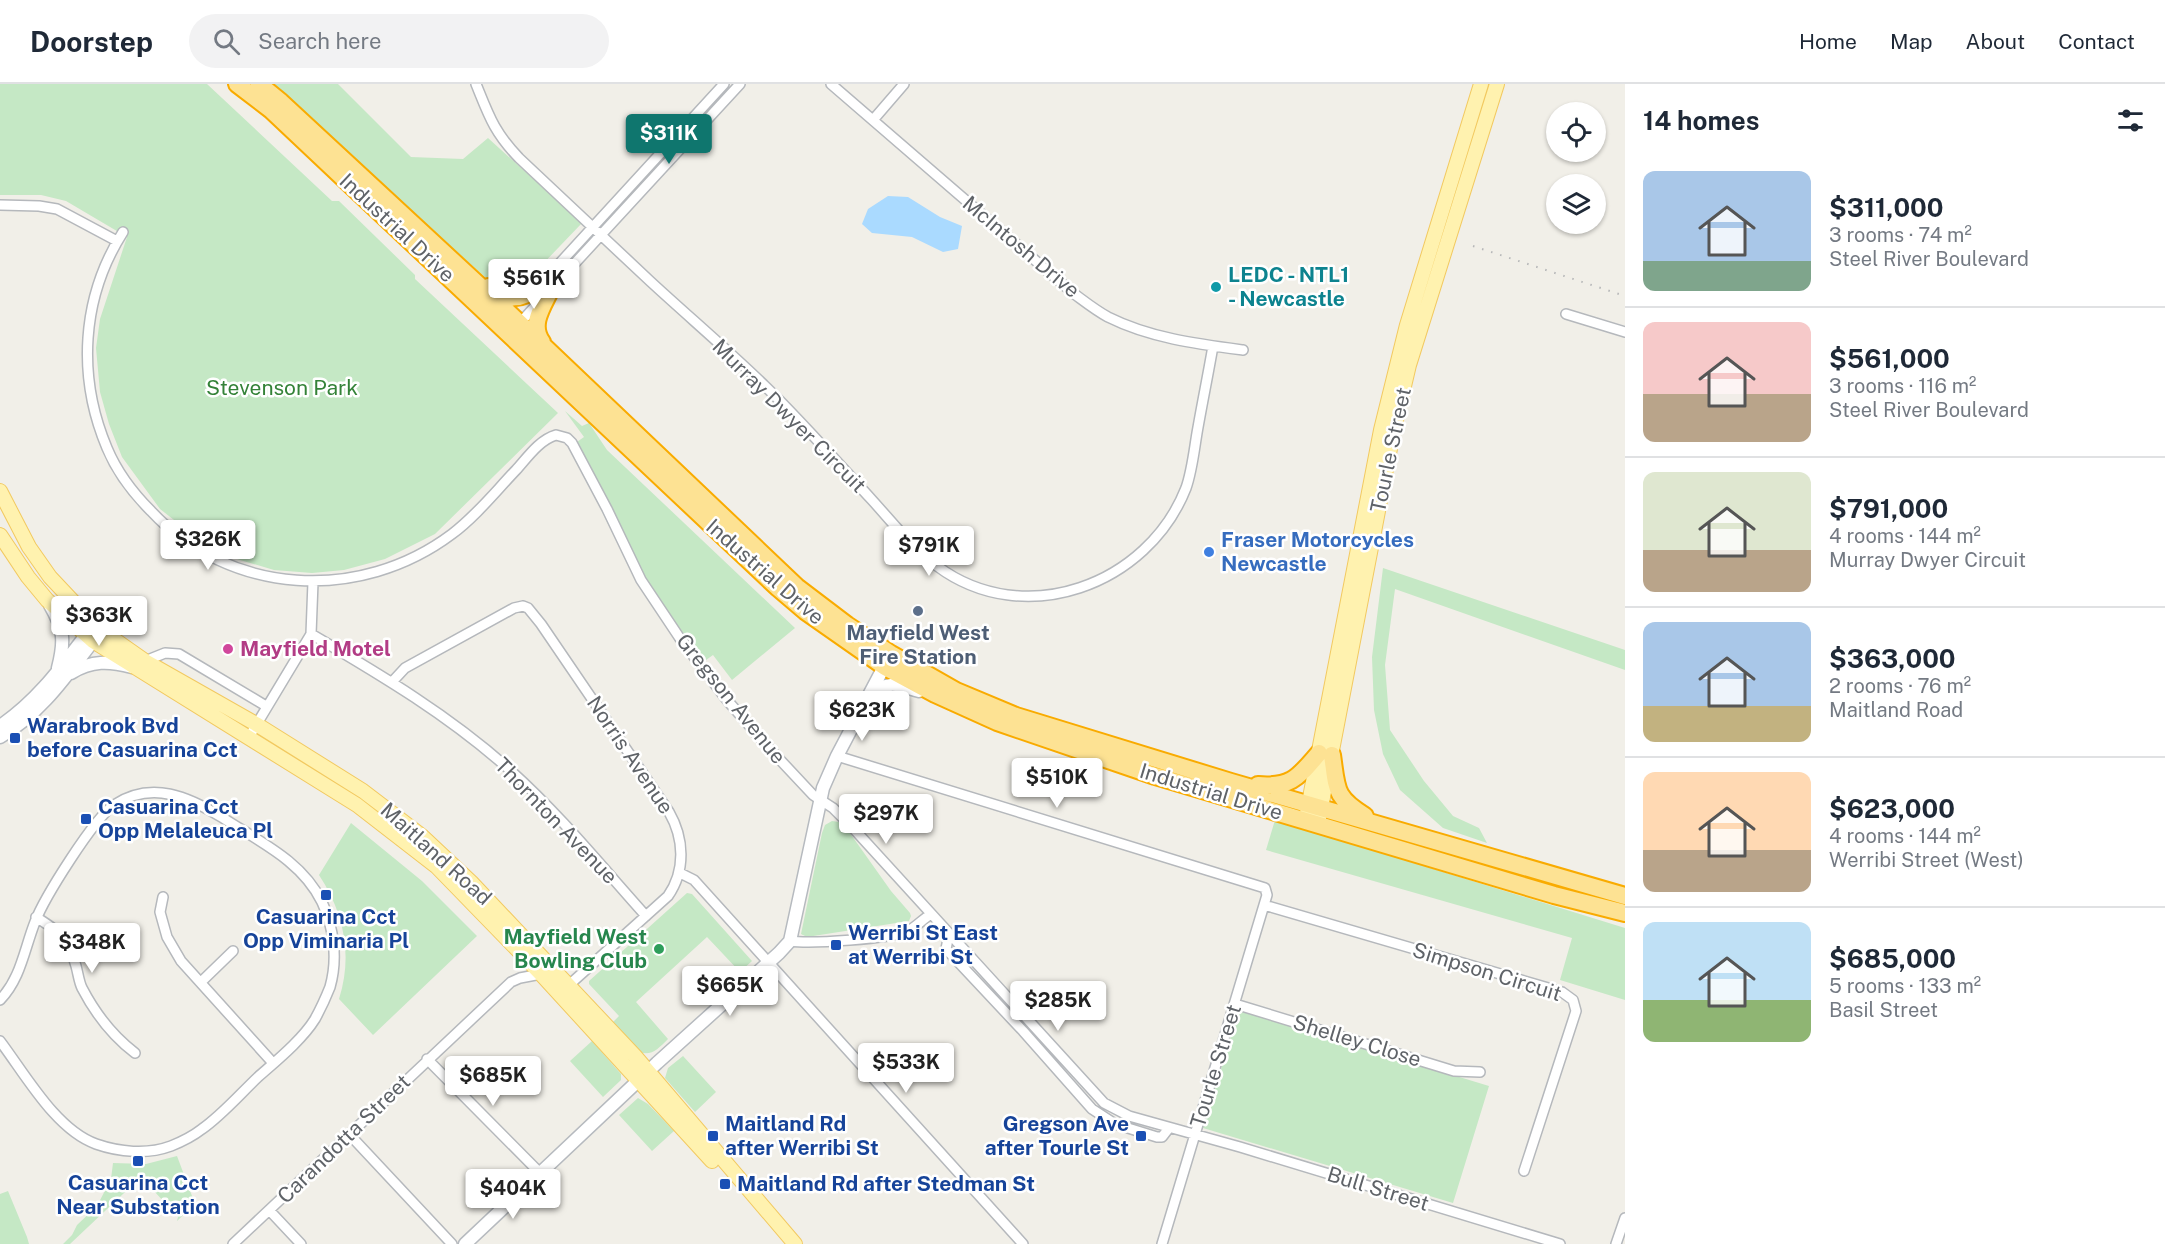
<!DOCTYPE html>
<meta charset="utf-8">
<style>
:root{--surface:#fff;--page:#f2f2f3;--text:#1f2937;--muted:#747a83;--line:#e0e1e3;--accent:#0f766e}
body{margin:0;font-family:"Public Sans",sans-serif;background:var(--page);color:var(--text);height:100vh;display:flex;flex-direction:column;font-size:22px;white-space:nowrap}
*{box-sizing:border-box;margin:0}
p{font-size:20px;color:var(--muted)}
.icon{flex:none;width:33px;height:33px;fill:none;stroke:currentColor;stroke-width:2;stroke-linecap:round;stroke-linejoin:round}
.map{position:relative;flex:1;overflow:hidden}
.sheet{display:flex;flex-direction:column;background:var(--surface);width:540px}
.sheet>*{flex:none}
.fabs{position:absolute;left:1546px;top:18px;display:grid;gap:12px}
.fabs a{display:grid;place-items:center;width:60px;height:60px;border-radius:50%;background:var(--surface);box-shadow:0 2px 4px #0004;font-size:30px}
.price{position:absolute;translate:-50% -51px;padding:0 14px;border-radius:6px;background:#fff;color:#222;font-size:20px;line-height:39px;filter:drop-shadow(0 2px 3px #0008)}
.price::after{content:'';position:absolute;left:50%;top:36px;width:18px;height:14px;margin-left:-9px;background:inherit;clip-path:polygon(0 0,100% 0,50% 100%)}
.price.current{background:var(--accent);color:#fff}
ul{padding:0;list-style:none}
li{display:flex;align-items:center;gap:18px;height:150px;padding:0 18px}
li+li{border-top:2px solid var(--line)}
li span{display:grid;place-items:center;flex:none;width:168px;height:120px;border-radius:12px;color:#555}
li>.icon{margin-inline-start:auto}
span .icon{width:72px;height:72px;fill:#fffc;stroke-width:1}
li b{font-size:26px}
h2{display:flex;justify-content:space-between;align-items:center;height:72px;padding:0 18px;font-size:26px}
header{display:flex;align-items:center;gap:36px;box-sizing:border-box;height:84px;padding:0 30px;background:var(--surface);border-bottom:2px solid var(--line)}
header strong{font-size:28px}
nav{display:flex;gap:33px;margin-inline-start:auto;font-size:21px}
.search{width:420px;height:54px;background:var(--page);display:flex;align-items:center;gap:15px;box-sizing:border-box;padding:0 21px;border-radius:33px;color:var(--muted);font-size:22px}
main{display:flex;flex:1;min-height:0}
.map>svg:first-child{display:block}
.green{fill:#c5e8c5}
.water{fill:#aadaff}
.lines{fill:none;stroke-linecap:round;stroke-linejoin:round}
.street-casing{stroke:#b5b8bc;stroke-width:12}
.secondary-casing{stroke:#b6babf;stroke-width:15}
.primary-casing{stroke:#f2c960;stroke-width:16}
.highway-casing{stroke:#f9ab00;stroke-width:20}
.street{stroke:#fff;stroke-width:9}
.secondary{stroke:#fff;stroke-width:12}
.primary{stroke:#fff2af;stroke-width:14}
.highway{stroke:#fde293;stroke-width:16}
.rail{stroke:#b6b7b8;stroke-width:2;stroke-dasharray:1.5 8;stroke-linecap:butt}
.culture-dot{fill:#0f9aa8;stroke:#fff;stroke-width:2}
.shop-dot{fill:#3f7fe0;stroke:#fff;stroke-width:2}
.service-dot{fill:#5c6f8a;stroke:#fff;stroke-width:2}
.hotel-dot{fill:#d1479c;stroke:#fff;stroke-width:2}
.transit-dot{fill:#1a4fb4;stroke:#fff;stroke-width:2}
.leisure-dot{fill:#2e9e5b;stroke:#fff;stroke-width:2}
.labels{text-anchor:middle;stroke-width:5;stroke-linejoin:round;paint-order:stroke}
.street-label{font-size:21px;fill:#5f6368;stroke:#fff}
.culture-label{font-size:21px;font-weight:bold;fill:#0d838f;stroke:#fff;text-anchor:start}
.park-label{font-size:21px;fill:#348238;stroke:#fff}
.shop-label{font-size:21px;font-weight:bold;fill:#366cbe;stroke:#fff;text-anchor:start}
.service-label{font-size:21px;font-weight:bold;fill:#4e5e75;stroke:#fff}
.hotel-label{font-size:21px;font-weight:bold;fill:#b23c85;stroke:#fff;text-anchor:start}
.transit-label{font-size:21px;font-weight:bold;fill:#164399;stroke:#fff;text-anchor:start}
.leisure-label{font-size:21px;font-weight:bold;fill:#27864d;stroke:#fff;text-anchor:end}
</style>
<header>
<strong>Doorstep</strong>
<div class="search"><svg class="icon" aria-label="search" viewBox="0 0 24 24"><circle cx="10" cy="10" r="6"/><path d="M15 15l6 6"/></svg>Search here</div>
<nav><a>Home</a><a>Map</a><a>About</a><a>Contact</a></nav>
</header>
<main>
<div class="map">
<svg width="1625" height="1160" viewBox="0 0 1625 1160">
<rect width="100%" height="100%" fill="#f1efe8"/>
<path class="green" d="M0,0H207L332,117H339L415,191V195L558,329L435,450L385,475L344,486L312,489L274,486L240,476L211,465L160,425L122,373L109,340L100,308L96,264L100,235L127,153L66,117L41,111H0Z
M269,0H338L411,73L463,75L488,54L582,139L516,208L485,193Z
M565,327L582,342L589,339L607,366L795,544L732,596L713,571L706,576L678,550L657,526L608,440L582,384L574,360L584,353Z
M1383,484L1625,566V586L1395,505L1385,581L1390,646L1424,697L1453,732L1479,744L1487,759L1443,744L1400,706L1383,670L1374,626L1372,573Z
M1275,736L1625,844V916L1560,896L1572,854L1266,766Z
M832,737L839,738L847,745L891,807L910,829L911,832L909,837L807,853L801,850L822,749L825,741Z
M351,739L422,797L477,852L373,951L339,915C353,871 344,829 319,791Z
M687,809L692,810L752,877L740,888L707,853L636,918L668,955C657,966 651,973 636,967L610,941L619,932L589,900V897Z
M1239,926L1489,1002L1453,1119L1203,1044Z
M592,957L621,990V996L603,1013L570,977Z
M683,972L716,1008L695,1028L665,994L668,984Z
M638,1014L648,1020L674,1047L652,1067L619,1031Z
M177,1072L195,1120L177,1137L178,1133L141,1093L70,1160H63L72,1151L77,1141L97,1122L111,1095L113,1079L146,1080Z
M8,1107L27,1153L29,1160H0V1110Z"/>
<path class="water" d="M888,112L908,113L940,133L962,142L958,165L943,168L912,153L872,149L862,140L868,125Z"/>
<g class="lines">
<g class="street-casing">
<path id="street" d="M476,0C489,32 494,48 519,74C563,115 607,157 651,198C689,233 729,267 766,303C803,339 837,378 872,416C893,439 912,464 937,482C1024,547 1148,501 1186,404C1192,387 1194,367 1197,349C1202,320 1208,291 1213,262
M831,0L1073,209C1084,217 1095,226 1108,233C1150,254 1197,260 1243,266
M873,36L904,0
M0,121L39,122L57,125L117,157
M123,148C81,214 77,293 107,364C117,388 133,409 151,427C230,512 360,519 452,450C476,432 495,408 516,386C527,374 539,356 556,351L567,354L572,359L607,425L641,496L679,553L727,616L768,663L813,711L833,724L853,744L1104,1019L1129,1032L1240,1063L1560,1160
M537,204L724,0
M1566,230L1625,248
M518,241L740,0
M523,522L528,524L541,540L669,728C684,754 686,786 668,812L569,901
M311,550C381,591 450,632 511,687C560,731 602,783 646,832
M145,577L165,569L179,570L266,622
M392,598L405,584L514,524L523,522
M249,653L311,550L313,498
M837,672L1265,804L1267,811L1264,821L1162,1160
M680,789L694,796L1023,1160
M163,813L160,828L167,853L181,877L273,979
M1264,821L1562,908L1573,916L1576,927L1524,1087
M36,833C61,849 68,853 76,882C78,889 79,898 82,904C95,929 114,953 135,969
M949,850L946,865L1023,947L1092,1025L1115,1040L1157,1053H1162L1169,1044
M790,857C810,860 890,855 908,847C916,843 923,835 931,830
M201,898L233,867
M0,916C21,894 24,866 35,838C44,814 94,734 114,721C152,696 189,713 223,734C260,758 302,777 322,818C334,844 338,875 330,903C326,913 320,926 315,935C302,956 276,977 258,993C240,1010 222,1031 202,1045C193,1052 181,1058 171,1062C147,1071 119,1068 96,1060C56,1046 25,990 0,957
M1235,920L1454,987L1480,988
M427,975L540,1089
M349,1050L452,1160
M269,1126L301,1160
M233,1160L511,898L520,894L541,890
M1616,1160L1625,1134"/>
</g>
<g class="secondary-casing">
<path id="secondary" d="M50,521C64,545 65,557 58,584
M71,589C92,576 109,577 132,583
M873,612C887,594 900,602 919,607
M0,642C36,618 60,585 86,551L92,547
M0,653C40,630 66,592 93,557L95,550
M465,1160L657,979L779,869L790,857L823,704L837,672L887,577"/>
</g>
<g class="primary-casing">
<path id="primary" d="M0,407L29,463L50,493L98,544L145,577L256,640L363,707L422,752L471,798L635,972L795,1160
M0,451L28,493L47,516L93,557L357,721L437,783L541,890L712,1077
M1307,729L1381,346L1407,241L1481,0
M1319,734L1393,349L1409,281L1497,0"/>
</g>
<g class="highway-casing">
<path id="highway" d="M237,0L271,26L778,504L805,527L885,583L935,610L997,638L1155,692L1554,811L1625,829
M259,0L281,18L510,230L797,503L847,541L891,570L956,607L1016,632L1231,698L1625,812
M488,203C509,217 520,217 540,202
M542,258C530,242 541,225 549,209
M1332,671C1337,705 1334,713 1365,732
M1258,701C1292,704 1299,692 1319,669"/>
</g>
<use href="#street" class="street"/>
<use href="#secondary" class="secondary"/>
<use href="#primary" class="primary"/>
<use href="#highway" class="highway"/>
<path class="rail" d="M1473,162L1625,212"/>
</g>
<circle class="culture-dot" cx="1216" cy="203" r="6"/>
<circle class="shop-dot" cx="1209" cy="468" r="6"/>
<circle class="service-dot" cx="918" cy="527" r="6"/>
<circle class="hotel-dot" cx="228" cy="565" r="6"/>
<g class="transit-dot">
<rect x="9" y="648" width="12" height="12" rx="3"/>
<rect x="80" y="729" width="12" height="12" rx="3"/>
<rect x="320" y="805" width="12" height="12" rx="3"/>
<rect x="830" y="855" width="12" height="12" rx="3"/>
<rect x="707" y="1046" width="12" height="12" rx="3"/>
<rect x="1135" y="1046" width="12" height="12" rx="3"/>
<rect x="132" y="1071" width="12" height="12" rx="3"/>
<rect x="719" y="1094" width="12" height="12" rx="3"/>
</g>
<circle class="leisure-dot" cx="659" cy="865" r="6"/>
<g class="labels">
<g class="street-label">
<text transform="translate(397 144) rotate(43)" y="7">Industrial Drive</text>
<text transform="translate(1021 163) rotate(40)" y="7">McIntosh Drive</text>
<text transform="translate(789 332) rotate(45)" y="7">Murray Dwyer Circuit</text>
<text transform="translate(1391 366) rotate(-78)" y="7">Tourle Street</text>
<text transform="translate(765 488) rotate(41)" y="7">Industrial Drive</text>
<text transform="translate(731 615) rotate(51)" y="7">Gregson Avenue</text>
<text transform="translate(630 671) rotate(56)" y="7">Norris Avenue</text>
<text transform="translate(1211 708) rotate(17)" y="7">Industrial Drive</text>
<text transform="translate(556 737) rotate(46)" y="7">Thornton Avenue</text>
<text transform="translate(436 770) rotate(42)" y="7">Maitland Road</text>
<text transform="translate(1487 888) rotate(17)" y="7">Simpson Circuit</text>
<text transform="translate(1357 957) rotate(17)" y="7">Shelley Close</text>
<text transform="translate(1216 982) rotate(-73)" y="7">Tourle Street</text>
<text transform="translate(344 1055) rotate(-44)" y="7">Carandotta Street</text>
<text transform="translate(1378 1105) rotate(17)" y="7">Bull Street</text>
</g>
<g class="culture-label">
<text x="1228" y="198">LEDC - NTL1<tspan x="1228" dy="24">- Newcastle</tspan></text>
</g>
<g class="park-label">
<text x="282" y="311">Stevenson Park</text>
</g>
<g class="shop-label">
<text x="1221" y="463">Fraser Motorcycles<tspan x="1221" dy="24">Newcastle</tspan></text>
</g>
<g class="service-label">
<text x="918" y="556">Mayfield West<tspan x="918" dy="24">Fire Station</tspan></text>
</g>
<g class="hotel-label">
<text x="240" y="572">Mayfield Motel</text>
</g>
<g class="transit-label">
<text x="27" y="649">Warabrook Bvd<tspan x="27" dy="24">before Casuarina Cct</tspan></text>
<text x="98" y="730">Casuarina Cct<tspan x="98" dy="24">Opp Melaleuca Pl</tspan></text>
<text x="326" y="840" text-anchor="middle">Casuarina Cct<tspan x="326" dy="24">Opp Viminaria Pl</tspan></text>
<text x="848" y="856">Werribi St East<tspan x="848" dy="24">at Werribi St</tspan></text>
<text x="725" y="1047">Maitland Rd<tspan x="725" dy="24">after Werribi St</tspan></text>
<text x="1129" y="1047" text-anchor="end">Gregson Ave<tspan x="1129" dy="24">after Tourle St</tspan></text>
<text x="138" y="1106" text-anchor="middle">Casuarina Cct<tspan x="138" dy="24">Near Substation</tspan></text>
<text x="737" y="1107">Maitland Rd after Stedman St</text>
</g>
<g class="leisure-label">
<text x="647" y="860">Mayfield West<tspan x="647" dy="24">Bowling Club</tspan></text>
</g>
</g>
</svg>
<div class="fabs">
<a><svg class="icon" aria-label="locate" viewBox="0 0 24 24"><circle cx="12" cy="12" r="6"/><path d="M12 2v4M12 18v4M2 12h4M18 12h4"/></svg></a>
<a><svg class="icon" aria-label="layers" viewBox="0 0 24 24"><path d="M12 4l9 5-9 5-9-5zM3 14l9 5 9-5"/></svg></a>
</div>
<b class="price current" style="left:669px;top:81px">$311K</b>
<b class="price" style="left:534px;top:226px">$561K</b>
<b class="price" style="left:208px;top:487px">$326K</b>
<b class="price" style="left:929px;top:493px">$791K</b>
<b class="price" style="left:99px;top:563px">$363K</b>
<b class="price" style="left:862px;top:658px">$623K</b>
<b class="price" style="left:1057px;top:725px">$510K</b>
<b class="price" style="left:886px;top:761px">$297K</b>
<b class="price" style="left:92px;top:890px">$348K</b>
<b class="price" style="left:730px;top:933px">$665K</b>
<b class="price" style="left:1058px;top:948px">$285K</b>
<b class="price" style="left:906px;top:1010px">$533K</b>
<b class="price" style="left:493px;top:1023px">$685K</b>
<b class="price" style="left:513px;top:1136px">$404K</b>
</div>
<section class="sheet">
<h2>14 homes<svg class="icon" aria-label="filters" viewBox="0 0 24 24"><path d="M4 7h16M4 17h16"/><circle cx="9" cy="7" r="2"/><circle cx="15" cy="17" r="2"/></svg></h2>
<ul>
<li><span style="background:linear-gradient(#a9c7e8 75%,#7fa58c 0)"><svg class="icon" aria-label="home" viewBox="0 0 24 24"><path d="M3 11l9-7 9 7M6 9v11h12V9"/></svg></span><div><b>$311,000</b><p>3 rooms · 74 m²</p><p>Steel River Boulevard</p></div></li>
<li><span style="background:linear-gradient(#f6c9c9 60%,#b9a48a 0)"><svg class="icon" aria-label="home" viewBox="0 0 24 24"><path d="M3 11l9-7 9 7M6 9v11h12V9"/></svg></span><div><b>$561,000</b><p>3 rooms · 116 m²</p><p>Steel River Boulevard</p></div></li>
<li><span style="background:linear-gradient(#dfe7d0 65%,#b9a48a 0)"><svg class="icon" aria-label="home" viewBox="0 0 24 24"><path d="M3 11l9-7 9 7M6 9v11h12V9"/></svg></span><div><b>$791,000</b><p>4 rooms · 144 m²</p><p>Murray Dwyer Circuit</p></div></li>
<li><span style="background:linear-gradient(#a9c7e8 70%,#c2b280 0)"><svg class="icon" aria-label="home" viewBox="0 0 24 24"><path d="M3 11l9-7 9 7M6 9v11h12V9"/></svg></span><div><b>$363,000</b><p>2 rooms · 76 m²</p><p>Maitland Road</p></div></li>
<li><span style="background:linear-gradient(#ffd9b3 65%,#b9a48a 0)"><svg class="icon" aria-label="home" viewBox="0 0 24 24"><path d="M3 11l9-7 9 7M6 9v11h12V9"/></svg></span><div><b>$623,000</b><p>4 rooms · 144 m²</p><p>Werribi Street (West)</p></div></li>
<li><span style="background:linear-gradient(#bfe0f5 65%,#8fb573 0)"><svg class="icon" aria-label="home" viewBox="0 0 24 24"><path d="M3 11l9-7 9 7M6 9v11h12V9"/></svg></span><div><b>$685,000</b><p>5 rooms · 133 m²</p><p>Basil Street</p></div></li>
</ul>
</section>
</main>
